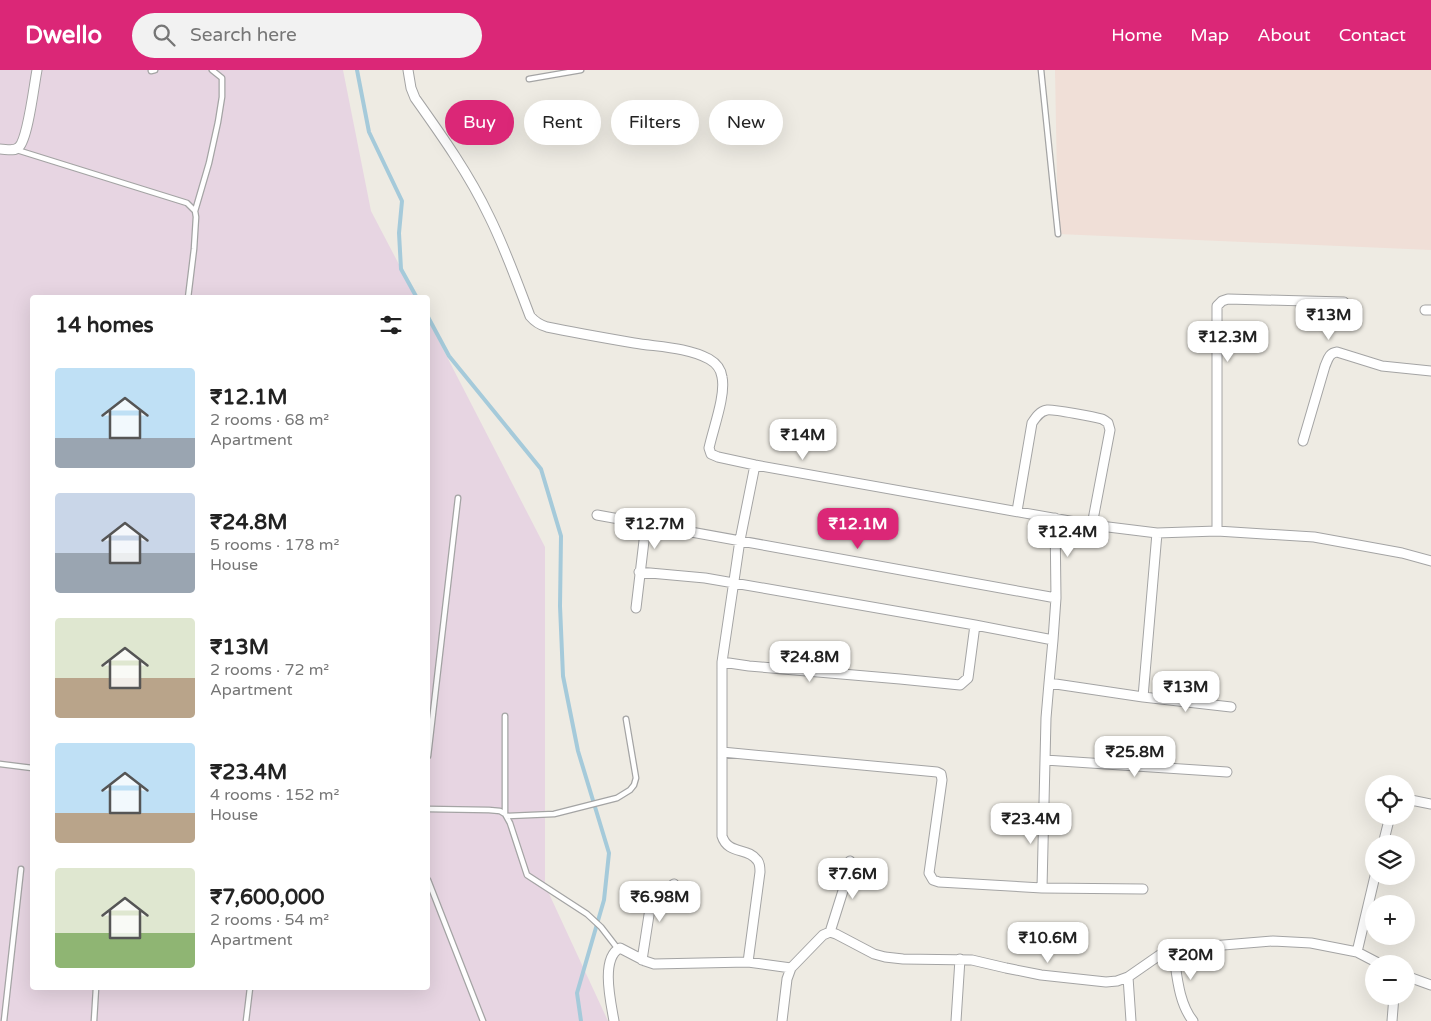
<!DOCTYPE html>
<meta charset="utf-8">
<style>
:root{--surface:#fff;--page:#f2f2f2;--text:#222;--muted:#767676;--accent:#db2777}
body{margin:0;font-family:"Varela Round",sans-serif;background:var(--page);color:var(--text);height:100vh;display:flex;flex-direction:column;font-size:19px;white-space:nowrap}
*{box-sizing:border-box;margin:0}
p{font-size:16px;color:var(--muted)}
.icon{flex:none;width:28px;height:28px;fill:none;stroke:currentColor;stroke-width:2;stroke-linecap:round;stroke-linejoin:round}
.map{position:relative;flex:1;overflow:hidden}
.drawer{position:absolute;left:30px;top:225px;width:400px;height:695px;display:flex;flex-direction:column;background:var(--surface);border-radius:5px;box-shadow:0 5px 20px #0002}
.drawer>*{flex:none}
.top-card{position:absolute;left:445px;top:30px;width:475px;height:45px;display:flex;gap:10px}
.tools{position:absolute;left:1365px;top:705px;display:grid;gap:10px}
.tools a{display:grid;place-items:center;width:50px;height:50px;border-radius:50%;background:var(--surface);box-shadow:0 5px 20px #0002;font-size:25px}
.price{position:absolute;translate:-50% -42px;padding:0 11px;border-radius:10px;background:#fff;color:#222;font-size:16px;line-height:32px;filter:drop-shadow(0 1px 2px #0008)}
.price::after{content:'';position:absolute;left:50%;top:30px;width:15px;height:11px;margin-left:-8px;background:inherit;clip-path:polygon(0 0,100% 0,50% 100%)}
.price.active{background:var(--accent);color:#fff}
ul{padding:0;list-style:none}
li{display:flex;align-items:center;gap:15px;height:125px;padding:0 25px}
li span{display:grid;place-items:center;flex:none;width:140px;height:100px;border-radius:5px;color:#555}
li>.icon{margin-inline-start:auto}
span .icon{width:60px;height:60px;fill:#fffc;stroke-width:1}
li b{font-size:21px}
h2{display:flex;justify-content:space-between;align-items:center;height:60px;padding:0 25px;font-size:21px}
.tag{padding:0 18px;border-radius:22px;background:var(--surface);box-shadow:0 5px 20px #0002;font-size:18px;line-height:45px}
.tag.active{background:var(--accent);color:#fff}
header{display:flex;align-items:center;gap:30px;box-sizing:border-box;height:70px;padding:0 25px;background:var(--accent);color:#fff}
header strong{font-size:24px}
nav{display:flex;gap:28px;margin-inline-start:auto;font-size:18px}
.search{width:350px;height:45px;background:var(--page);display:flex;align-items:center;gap:12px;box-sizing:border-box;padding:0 18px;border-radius:28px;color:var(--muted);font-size:19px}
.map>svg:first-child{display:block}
.industrial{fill:#e7d5e2}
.military{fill:#f0dfd7}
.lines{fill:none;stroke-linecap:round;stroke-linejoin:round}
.stream{stroke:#a5cada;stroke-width:4}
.service-casing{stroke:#a4a4a4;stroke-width:7}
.minor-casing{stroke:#a4a4a4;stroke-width:11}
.service{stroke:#fff;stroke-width:4.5}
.minor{stroke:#fff;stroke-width:9}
</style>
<header>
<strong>Dwello</strong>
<div class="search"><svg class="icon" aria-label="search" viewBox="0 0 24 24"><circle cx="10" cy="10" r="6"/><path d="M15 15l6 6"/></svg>Search here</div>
<nav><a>Home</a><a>Map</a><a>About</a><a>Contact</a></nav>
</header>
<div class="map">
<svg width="1431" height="951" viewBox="0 0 1431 951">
<rect width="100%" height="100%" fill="#eeebe3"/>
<path class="industrial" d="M0,0H343L371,141L416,227L32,228V918H428V250L545,477V815L608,951H0Z"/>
<path class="military" d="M1055,0H1431V180L1058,164Z"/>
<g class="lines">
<path class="stream" d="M357,0L369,62L402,131L399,163L401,199L417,228
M428,247L449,286L541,399L561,466L560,536L563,606L578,681L609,783L604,830L577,923L581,951"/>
<g class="service-casing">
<path id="service" d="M1041,0L1058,164
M151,1L155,0
M529,9L581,0
M17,80L187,133L195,141L196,147L194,179L188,228
M195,141L209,93L218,52L222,27V8L212,0
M505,646V744
M428,686L458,428
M0,694L32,698
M428,739L489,740L500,741L505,744L510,753L527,805L587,844L601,857L618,879
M507,746L554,744L617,728L630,720L634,715L636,708L626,649
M428,810L483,951
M4,951L21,799
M94,951L96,918
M246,951L250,918"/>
</g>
<g class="minor-casing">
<path id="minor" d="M408,0L411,18L415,28C442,66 469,104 489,146C505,178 517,212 530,246C535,252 540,255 547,257C576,263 605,268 634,273C658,277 687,277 709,289C716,293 721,299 722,307C726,325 713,359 709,378L711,384L718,387L755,395L1092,455L1157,463L1217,461L1314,467L1402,483L1431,491
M0,79C6,79 14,82 19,77C28,68 34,15 37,0
M1425,240H1431
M1303,371L1325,296C1328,289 1329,283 1337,282L1382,296L1431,301
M1017,441L1032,353C1036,347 1040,341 1047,340C1053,339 1095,347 1102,349C1104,350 1107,352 1108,353L1110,360L1092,455
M597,445L1056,528L1053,570
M1055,448L1056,528
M1217,461V236L1222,231L1228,229L1344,232
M639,502L705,508L975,555L1053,570L1049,613L1143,627L1157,463
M636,538L646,454
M722,592L749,596L900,609L960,615L968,608L975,555
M1049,613L1046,648L1042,818L1143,819
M1143,627L1231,637
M722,682L937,702L941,704L942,710L929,803L933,810L939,812L1042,818
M1045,690L1227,702
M1406,729L1431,734
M1383,774L1390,746
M830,862L847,808L850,791
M1173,880C1177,904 1178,932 1193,951
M1357,882L1375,806
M642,890L651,832L653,829L674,814
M748,892L760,802C760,798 760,793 757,790C748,777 728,785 722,766V592L740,470L755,395
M1406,906L1431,915
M1128,907L1131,951
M614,951C611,933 600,888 620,878L645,891L654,894L748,892L791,898
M782,951L787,909L791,898L823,865L830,862L836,864L874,884L885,887L903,889L972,890L1006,898L1041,905L1106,912L1117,911L1128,907L1164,882L1187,878L1273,871L1311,873L1357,882L1380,894
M956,951L960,889
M1392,951L1394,926"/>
</g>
<use href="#service" class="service"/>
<use href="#minor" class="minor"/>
</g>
</svg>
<div class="tools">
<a><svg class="icon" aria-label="locate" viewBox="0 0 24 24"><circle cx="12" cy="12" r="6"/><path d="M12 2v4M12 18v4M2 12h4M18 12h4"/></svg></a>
<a><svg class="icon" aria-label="layers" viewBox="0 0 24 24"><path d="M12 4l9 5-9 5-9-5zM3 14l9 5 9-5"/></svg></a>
<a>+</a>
<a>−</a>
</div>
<b class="price" style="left:1329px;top:271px">₹13M</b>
<b class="price" style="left:1228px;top:293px">₹12.3M</b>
<b class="price" style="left:803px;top:391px">₹14M</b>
<b class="price" style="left:655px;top:480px">₹12.7M</b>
<b class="price active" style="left:858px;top:480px">₹12.1M</b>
<b class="price" style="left:1068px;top:488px">₹12.4M</b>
<b class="price" style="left:810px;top:613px">₹24.8M</b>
<b class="price" style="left:1186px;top:643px">₹13M</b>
<b class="price" style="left:1135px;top:708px">₹25.8M</b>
<b class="price" style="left:1031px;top:775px">₹23.4M</b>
<b class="price" style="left:853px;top:830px">₹7.6M</b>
<b class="price" style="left:660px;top:853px">₹6.98M</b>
<b class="price" style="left:1048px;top:894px">₹10.6M</b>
<b class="price" style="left:1191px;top:911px">₹20M</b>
<div class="top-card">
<a class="tag active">Buy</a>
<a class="tag">Rent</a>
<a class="tag">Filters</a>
<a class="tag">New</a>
</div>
<section class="drawer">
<h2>14 homes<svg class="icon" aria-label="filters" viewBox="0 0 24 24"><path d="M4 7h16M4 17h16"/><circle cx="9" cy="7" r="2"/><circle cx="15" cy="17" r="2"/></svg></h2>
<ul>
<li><span style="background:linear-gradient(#bfe0f5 70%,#9aa5b1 0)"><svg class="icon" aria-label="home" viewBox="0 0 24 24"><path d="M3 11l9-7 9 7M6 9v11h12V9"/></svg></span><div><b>₹12.1M</b><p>2 rooms · 68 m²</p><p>Apartment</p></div></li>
<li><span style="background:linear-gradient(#c9d6e8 60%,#9aa5b1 0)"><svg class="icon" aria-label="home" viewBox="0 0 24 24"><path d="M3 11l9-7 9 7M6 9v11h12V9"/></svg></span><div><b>₹24.8M</b><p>5 rooms · 178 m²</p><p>House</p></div></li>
<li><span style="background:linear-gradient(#dfe7d0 60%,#b9a48a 0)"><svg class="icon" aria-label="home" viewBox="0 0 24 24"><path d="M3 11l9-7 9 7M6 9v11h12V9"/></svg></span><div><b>₹13M</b><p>2 rooms · 72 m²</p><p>Apartment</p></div></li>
<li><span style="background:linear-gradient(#bfe0f5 70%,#b9a48a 0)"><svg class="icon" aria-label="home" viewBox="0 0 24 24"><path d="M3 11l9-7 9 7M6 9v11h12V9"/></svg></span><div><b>₹23.4M</b><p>4 rooms · 152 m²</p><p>House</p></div></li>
<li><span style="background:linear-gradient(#dfe7d0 65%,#8fb573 0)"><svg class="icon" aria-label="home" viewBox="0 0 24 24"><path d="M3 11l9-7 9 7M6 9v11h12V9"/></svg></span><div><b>₹7,600,000</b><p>2 rooms · 54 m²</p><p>Apartment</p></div></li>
</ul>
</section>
</div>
